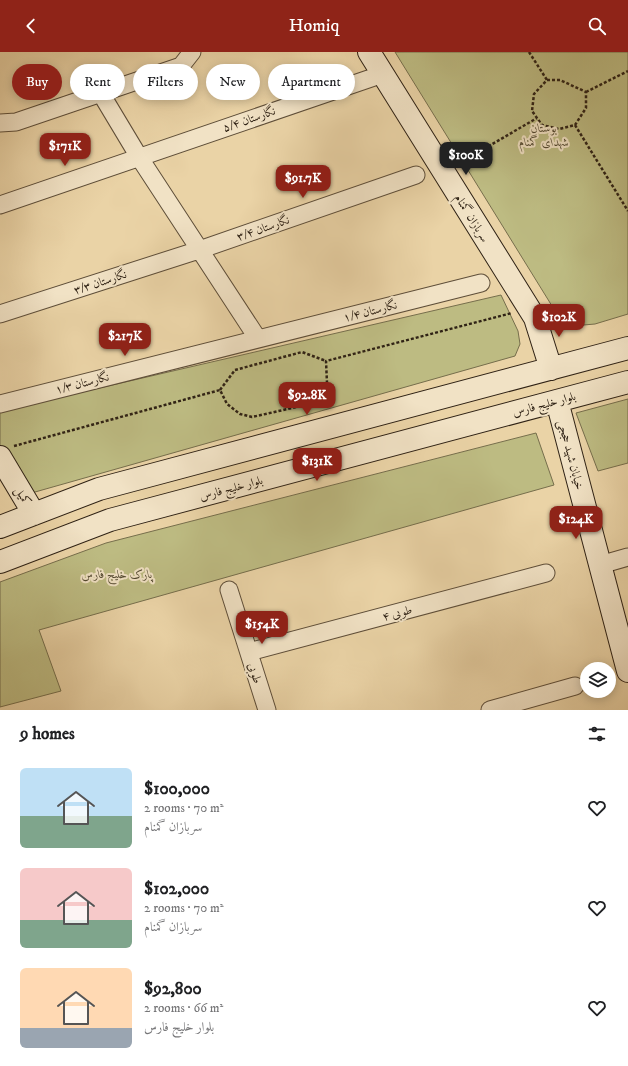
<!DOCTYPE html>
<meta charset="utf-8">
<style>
:root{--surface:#fff;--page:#f6f6f6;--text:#202124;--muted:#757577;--accent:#8f2418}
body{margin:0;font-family:"IM FELL DW Pica",Amiri,serif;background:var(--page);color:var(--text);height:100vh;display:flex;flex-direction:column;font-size:15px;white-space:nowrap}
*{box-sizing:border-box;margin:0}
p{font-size:13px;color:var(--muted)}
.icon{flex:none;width:22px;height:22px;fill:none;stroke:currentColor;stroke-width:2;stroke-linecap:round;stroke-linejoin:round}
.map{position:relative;height:658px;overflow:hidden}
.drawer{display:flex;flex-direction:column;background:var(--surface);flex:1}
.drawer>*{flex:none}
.top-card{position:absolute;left:12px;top:12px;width:400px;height:36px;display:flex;gap:8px}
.buttons{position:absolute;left:580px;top:610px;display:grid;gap:8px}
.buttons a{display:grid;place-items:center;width:36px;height:36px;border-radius:50%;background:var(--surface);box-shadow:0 2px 10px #0003;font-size:20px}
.price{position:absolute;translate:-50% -34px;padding:0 9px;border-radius:8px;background:var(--accent);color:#fff;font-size:13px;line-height:26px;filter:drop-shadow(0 1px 2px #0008)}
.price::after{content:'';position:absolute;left:50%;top:24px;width:12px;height:9px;margin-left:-6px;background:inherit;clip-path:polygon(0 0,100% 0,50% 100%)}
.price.selected{background:#222;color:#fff}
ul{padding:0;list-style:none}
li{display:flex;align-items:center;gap:12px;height:100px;padding:0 20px}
li span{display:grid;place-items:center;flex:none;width:112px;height:80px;border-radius:6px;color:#555}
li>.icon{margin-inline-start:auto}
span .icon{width:48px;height:48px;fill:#fffc;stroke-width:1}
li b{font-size:17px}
h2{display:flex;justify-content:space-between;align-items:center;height:48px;padding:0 20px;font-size:17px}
.tag{padding:0 14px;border-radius:18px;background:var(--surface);box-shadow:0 2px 10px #0003;font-size:14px;line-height:36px}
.tag.selected{background:var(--accent);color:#fff}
header{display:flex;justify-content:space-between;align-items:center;height:52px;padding:0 20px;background:var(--accent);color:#fff;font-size:18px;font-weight:600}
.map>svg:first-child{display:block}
.green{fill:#bdbb82;stroke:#766e4c}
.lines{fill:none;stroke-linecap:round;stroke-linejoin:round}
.street-casing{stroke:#5e4e39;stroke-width:19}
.secondary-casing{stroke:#2f2215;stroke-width:24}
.path{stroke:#2f2215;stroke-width:2.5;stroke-dasharray:3 2;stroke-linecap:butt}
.street{stroke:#f1e2c5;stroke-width:17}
.secondary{stroke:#f1e2c5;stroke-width:22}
.labels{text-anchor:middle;stroke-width:4;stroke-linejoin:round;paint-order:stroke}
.street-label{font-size:12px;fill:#2f2215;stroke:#f1e2c5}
.park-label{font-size:12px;font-style:italic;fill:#524830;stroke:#f1e2c5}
</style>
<header><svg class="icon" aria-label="back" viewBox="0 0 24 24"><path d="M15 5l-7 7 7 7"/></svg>Homiq<svg class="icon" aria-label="search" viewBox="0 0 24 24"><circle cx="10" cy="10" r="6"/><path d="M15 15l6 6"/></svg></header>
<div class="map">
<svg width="628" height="658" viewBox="0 0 628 658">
<rect width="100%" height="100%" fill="#ead3a6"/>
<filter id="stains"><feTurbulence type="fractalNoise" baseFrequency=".005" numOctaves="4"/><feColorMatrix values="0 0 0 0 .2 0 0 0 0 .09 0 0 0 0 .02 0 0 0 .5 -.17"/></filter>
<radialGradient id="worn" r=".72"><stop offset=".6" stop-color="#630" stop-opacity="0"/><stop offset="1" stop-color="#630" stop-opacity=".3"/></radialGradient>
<path class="green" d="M395,0H628V262L595,272L572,274L552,254Z
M501,243L518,279L520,292L515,304L28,442L0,401V359Z
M628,347V411L598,419L576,361Z
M536,381L554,433L39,578L61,639L0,655V530L106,491Z"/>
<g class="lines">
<g class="street-casing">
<path id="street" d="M100,40L139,105L258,287
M0,71L16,70L181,14L192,0
M0,153L383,22
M0,262L199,198L416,123
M0,352L481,231
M600,513L628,505
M229,538L267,658
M249,600L546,521
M490,658L575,634"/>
</g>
<g class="secondary-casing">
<path id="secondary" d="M369,0L535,266L551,317
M557,349L628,619
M0,405L34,462
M0,475L99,437L628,296
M0,510L110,468L628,330"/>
</g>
<path class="path" d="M529,0L547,28
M547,28H560L586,40V56L575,73L559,77L542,73L532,59L534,42Z
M586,40L628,19
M575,73L628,159
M458,112L537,66
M220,338L235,318L302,300L326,309
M14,394L220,338L227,352L240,362L252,365L310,352L322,343L327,331L326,309L512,261"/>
<use href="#street" class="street"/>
<use href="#secondary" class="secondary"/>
</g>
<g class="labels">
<g class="street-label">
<text transform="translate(249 67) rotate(-19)" y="4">نگارستان ۵/۴</text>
<text transform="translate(472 166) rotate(58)" y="4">سربازان گمنام</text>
<text transform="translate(263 176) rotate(-19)" y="4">نگارستان ۳/۴</text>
<text transform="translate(100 230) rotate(-18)" y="4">نگارستان ۳/۳</text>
<text transform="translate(370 259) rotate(-14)" y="4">نگارستان ۱/۴</text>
<text transform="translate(82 331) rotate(-14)" y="4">نگارستان ۱/۳</text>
<text transform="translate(544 352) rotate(-15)" y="4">بلوار خلیج فارس</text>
<text transform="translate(571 403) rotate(75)" y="4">خیابان شهید حججی</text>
<text transform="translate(231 436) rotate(-15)" y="4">بلوار خلیج فارس</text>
<text transform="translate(23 444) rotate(59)" y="4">کمیل</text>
<text transform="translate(397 561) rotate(-15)" y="4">طوبی ۴</text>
<text transform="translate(255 621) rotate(72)" y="4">طوبی</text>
</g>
<g class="park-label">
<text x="544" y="80">بوستان<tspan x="544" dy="14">شهدای گمنام</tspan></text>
<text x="117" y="526">پارک خلیج فارس</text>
</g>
</g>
<rect width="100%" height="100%" filter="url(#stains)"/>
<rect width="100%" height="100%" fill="url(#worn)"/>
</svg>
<div class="buttons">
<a><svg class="icon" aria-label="layers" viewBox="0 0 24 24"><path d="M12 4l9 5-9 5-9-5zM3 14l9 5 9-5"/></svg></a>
</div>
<b class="price" style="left:65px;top:115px">$171K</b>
<b class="price selected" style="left:466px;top:124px">$100K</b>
<b class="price" style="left:303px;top:147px">$91.7K</b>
<b class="price" style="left:559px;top:286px">$102K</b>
<b class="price" style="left:125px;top:305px">$217K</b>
<b class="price" style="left:307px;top:364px">$92.8K</b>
<b class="price" style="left:317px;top:430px">$131K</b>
<b class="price" style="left:576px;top:488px">$124K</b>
<b class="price" style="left:262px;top:593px">$154K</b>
<div class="top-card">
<a class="tag selected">Buy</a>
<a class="tag">Rent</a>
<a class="tag">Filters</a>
<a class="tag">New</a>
<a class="tag">Apartment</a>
</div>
</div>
<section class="drawer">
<h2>9 homes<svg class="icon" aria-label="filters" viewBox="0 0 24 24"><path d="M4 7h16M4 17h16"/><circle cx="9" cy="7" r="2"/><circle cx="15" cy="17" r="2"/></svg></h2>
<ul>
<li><span style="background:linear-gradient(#bfe0f5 60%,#7fa58c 0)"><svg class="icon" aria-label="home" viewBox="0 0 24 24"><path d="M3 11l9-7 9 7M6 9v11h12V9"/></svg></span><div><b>$100,000</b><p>2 rooms · 70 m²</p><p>سربازان گمنام</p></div><svg class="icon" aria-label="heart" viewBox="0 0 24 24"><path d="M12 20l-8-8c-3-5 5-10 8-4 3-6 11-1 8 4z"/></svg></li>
<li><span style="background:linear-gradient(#f6c9c9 65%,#7fa58c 0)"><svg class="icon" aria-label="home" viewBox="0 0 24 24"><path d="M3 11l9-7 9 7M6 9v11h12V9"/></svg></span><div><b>$102,000</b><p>2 rooms · 70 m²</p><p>سربازان گمنام</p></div><svg class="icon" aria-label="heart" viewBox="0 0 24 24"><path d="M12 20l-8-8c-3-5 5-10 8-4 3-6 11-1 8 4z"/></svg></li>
<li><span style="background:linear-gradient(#ffd9b3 75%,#9aa5b1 0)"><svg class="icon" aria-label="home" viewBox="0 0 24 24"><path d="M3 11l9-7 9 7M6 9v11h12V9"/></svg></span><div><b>$92,800</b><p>2 rooms · 66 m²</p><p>بلوار خلیج فارس</p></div><svg class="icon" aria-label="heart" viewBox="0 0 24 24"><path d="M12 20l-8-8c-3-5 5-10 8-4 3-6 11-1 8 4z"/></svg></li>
</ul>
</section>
